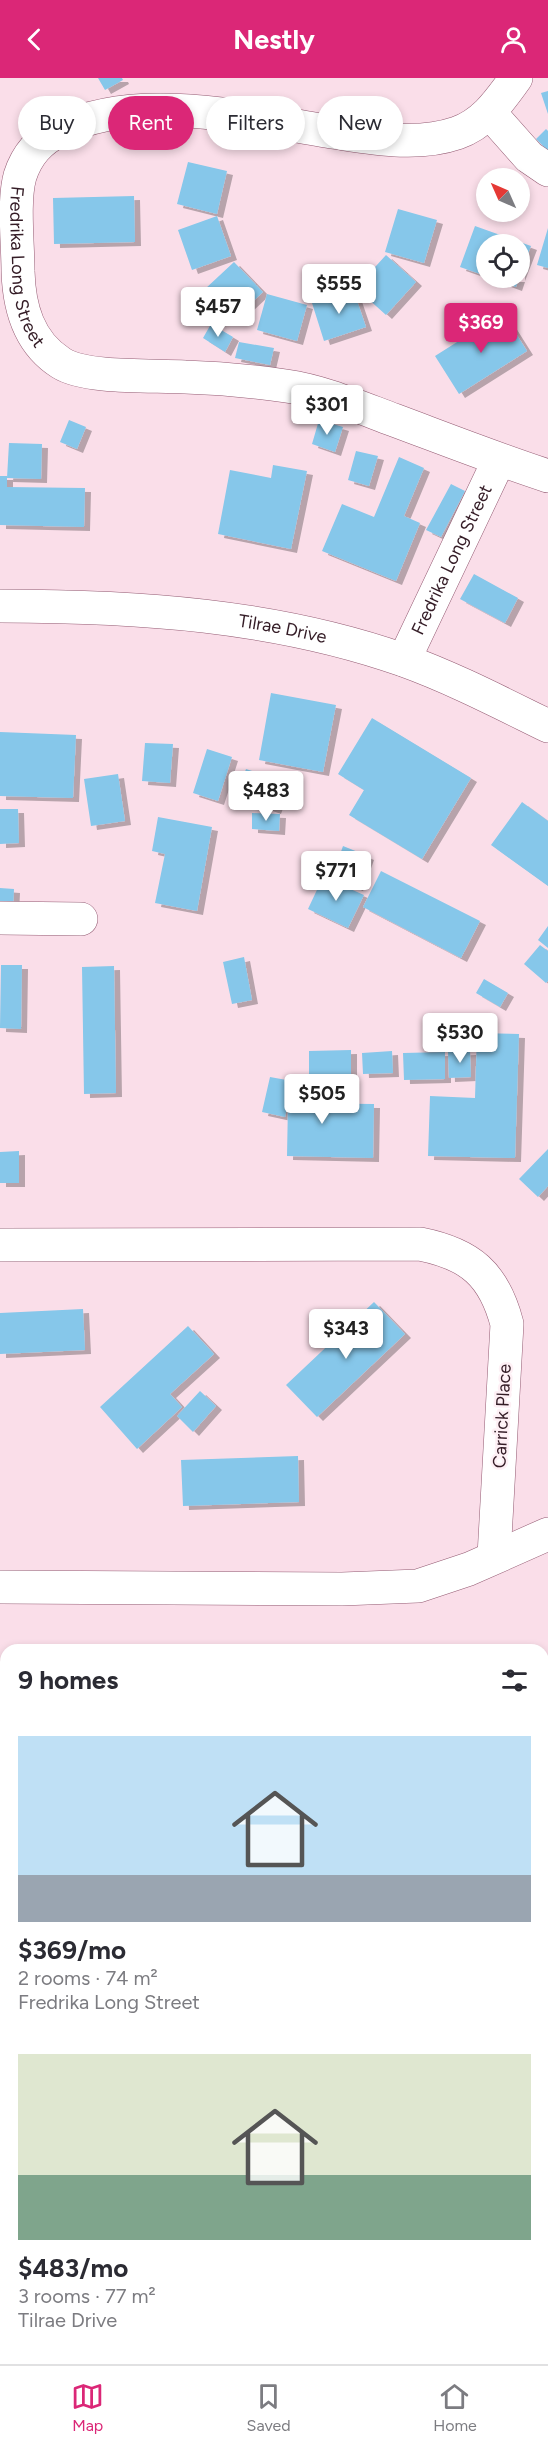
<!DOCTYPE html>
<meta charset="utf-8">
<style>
:root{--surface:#fff;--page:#f7f7f7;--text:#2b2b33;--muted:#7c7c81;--line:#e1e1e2;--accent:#db2777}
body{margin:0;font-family:Figtree,sans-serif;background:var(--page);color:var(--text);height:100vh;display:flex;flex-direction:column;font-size:22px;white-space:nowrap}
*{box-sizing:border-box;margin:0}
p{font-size:20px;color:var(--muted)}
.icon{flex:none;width:33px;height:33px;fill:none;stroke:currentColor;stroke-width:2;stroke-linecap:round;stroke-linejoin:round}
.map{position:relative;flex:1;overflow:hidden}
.details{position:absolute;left:0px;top:1566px;width:549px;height:720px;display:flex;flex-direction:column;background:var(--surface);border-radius:18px 18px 0 0;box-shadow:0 3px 9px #0003}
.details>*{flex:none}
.guide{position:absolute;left:18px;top:18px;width:513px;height:54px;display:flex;gap:12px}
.needle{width:39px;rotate:315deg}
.fabs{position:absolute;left:476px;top:90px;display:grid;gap:12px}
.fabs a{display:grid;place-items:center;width:54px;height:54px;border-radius:50%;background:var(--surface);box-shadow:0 3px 9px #0003;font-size:30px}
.price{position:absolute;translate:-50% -51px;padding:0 14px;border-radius:6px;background:#fff;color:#222;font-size:20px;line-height:39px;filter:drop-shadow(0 2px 3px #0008)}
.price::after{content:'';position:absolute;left:50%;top:36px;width:18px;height:14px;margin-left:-9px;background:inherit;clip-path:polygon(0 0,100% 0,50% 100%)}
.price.selected{background:var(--accent);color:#fff}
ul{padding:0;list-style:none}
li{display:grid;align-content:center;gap:12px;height:318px;padding:0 18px}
li span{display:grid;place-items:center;height:186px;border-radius:0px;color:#555}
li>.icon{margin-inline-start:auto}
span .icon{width:108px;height:108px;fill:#fffc;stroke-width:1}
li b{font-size:26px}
h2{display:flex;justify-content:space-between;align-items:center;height:72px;padding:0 18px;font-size:26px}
.tag{padding:0 21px;border-radius:27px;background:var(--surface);box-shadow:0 3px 9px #0003;font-size:21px;line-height:54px}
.tag.selected{background:var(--accent);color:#fff}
header{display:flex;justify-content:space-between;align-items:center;height:78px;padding:0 18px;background:var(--accent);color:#fff;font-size:27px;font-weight:700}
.tabs{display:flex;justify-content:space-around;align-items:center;height:84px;border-top:2px solid var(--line);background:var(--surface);font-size:16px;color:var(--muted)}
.tabs a{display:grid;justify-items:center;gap:3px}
.tabs .selected{color:var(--accent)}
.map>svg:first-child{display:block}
.building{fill:#86c7ea;filter:url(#shadow)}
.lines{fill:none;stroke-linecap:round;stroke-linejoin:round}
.minor-casing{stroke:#945b73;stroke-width:34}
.minor{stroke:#fff;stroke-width:33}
.labels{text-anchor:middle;stroke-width:5;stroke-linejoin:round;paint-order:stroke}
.street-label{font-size:18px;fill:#341c26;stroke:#fef0f5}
</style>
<header><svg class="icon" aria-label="back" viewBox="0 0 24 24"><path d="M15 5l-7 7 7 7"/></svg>Nestly<svg class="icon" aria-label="person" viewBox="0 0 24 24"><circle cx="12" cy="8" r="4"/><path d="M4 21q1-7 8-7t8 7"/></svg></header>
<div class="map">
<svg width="548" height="2286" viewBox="0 0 548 2286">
<defs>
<filter id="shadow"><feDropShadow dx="6" dy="4" stdDeviation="0" flood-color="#0004"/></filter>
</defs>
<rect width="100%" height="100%" fill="#fadee9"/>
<path class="building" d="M98,0H122L123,2L105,12Z
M548,13V36L541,15Z
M546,51L548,53V73L536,61Z
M188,84L227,93L217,136L177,126Z
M134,118L135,164L54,166L53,120Z
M398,131L437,142L424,185L385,174Z
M217,138L231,178L192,192L178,152Z
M475,148L531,168L519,199V166H486V198L460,189Z
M548,150V190L537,187Z
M386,177L416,204L386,237L356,210Z
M234,184L263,214L234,241L205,211Z
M491,200H519L516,209Z
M353,211L366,249L324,263L312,225Z
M267,216L307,227L297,263L257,252Z
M503,235L527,273L459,316L435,278Z
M211,246L233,259L225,274L203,260Z
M239,264L274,270L270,287L235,280Z
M69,342L86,349L77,371L60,364Z
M319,342L343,349L335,374L312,366Z
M9,365L42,366L41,401L7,400Z
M356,373L378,378L369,408L348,402Z
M399,379L424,390L404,438L420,445L396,503L322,473L342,426L374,439Z
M273,387L307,393L291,471L218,456L230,392L271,400Z
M0,398H7V409L85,410L84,449L0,447Z
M451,406L465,413L441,459L426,452Z
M474,496L518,520L505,545L460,521Z
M271,615L336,627L323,694L259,682Z
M372,640L471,700L422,781L349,737L364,712L338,696Z
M0,654L76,657L73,720L0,718Z
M145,665L173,666L170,705L142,703Z
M207,671L232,679L218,723L193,715Z
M246,691L285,704L275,732L236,718Z
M118,696L125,743L91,748L84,701Z
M522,724L548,743V808L491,767Z
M0,731H18L19,765L0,766Z
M252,735L280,736L279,753L252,751Z
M158,739L212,749L197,833L155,825L165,776L152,773Z
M343,768L368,778L357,809L332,799Z
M381,793L480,843L461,880L363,829Z
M323,799L364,817L348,850L308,831Z
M0,810L14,811L13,831H0Z
M548,848V870L538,862Z
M540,867L548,873V903L546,905L524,886Z
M244,879L252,922L232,926L223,884Z
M1,887H22L21,951L0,950Z
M114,888L116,1015L84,1016L82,889Z
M484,901L508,915L500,929L476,915Z
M477,955L519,956L515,1080L428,1078L430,1018L475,1020Z
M351,972V999L309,1000V973Z
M392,973L393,995L363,996L362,975Z
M470,973L471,999L449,1000L448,974Z
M445,974V1001L404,1002L403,975Z
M270,999L292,1003L288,1025L374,1026L373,1080L287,1078L288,1025L285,1039L262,1034Z
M548,1071V1108L538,1119L519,1101Z
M19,1073V1105H0V1074Z
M374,1224L405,1256L317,1339L286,1307Z
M83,1231L85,1272L0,1276V1235Z
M188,1248L214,1276L170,1316L182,1329L137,1371L100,1329Z
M200,1313L216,1328L193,1354L177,1338Z
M298,1378L299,1424L183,1428L181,1382Z
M229,1568V1572H199V1569Z
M0,1643H6V1700L0,1701Z
M543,1777L548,1788V1822L543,1824Z
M6,1930V1990L0,1992V1932Z
M548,2010V2065L543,2066V2012Z
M543,2089L548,2100V2141L543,2143Z
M6,2174V2203L0,2188V2176Z
M0,2208L6,2222V2264L0,2266Z
M548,2243V2286H488L485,2280H543V2245Z
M349,2280H408L409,2286H350Z
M452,2280H479L483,2286H456Z"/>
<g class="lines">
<g class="minor-casing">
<g id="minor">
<path id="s1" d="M516,0C499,23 485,45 457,55C419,68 378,61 339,55C255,42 139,12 60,52C40,62 27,76 20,98C13,123 18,166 18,193C19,229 28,264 61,285C86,301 154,297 185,299C219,300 252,303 286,308C322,313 359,329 394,342C445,361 496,381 548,398"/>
<path d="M490,35L529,79L548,92"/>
<path id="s2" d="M0,528C136,528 275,537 403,582C453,600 501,625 548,648"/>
<path id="s3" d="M404,582L499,382"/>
<path d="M0,840L81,841"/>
<path d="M0,1167L420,1166C470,1176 494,1196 507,1246L494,1478"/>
<path d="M0,1509L342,1511L418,1508L469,1491L548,1456"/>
<path d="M0,1827H6"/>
<path d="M543,1911L548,1909"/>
<path d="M0,2129L6,2127"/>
<path d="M229,2280L231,2286"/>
</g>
</g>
<use href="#minor" class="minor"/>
</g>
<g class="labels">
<g class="street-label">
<text dy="6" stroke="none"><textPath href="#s1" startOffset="640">Fredrika Long Street</textPath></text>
<text dy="6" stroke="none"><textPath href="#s3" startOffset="111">Fredrika Long Street</textPath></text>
<text dy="6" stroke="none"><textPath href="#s2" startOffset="284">Tilrae Drive</textPath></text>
<text transform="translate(502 1338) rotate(-87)" y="6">Carrick Place</text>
</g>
</g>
</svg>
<div class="fabs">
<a><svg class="needle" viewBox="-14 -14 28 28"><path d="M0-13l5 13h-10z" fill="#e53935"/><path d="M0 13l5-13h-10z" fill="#7c7c81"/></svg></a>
<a><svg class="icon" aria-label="locate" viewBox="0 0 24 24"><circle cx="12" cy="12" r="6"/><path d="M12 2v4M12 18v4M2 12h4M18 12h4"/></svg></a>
</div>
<b class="price" style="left:339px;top:237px">$555</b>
<b class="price" style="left:218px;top:260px">$457</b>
<b class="price selected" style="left:481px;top:276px">$369</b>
<b class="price" style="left:327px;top:358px">$301</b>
<b class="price" style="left:266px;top:744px">$483</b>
<b class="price" style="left:336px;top:824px">$771</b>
<b class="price" style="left:460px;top:986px">$530</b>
<b class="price" style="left:322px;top:1047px">$505</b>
<b class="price" style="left:346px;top:1282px">$343</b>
<div class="guide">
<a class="tag">Buy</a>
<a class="tag selected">Rent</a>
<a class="tag">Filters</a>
<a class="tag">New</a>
</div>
<section class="details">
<h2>9 homes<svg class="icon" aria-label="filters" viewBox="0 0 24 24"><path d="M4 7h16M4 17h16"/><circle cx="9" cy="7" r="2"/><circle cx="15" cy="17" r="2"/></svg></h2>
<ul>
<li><span style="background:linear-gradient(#bfe0f5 75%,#9aa5b1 0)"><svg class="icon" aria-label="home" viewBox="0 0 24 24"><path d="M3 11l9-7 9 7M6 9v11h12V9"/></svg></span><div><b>$369/mo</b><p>2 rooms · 74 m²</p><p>Fredrika Long Street</p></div></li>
<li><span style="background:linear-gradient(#dfe7d0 65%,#7fa58c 0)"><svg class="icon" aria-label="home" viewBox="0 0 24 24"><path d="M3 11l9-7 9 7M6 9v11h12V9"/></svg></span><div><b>$483/mo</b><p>3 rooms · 77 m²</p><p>Tilrae Drive</p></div></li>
</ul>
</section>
</div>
<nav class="tabs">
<a class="selected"><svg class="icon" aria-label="map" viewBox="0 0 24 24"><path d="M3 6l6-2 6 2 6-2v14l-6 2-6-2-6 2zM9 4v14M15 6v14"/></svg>Map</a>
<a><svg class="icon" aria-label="saved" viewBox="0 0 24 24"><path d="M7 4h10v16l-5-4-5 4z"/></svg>Saved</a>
<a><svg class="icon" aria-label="home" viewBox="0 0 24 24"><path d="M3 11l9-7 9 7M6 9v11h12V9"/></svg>Home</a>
</nav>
